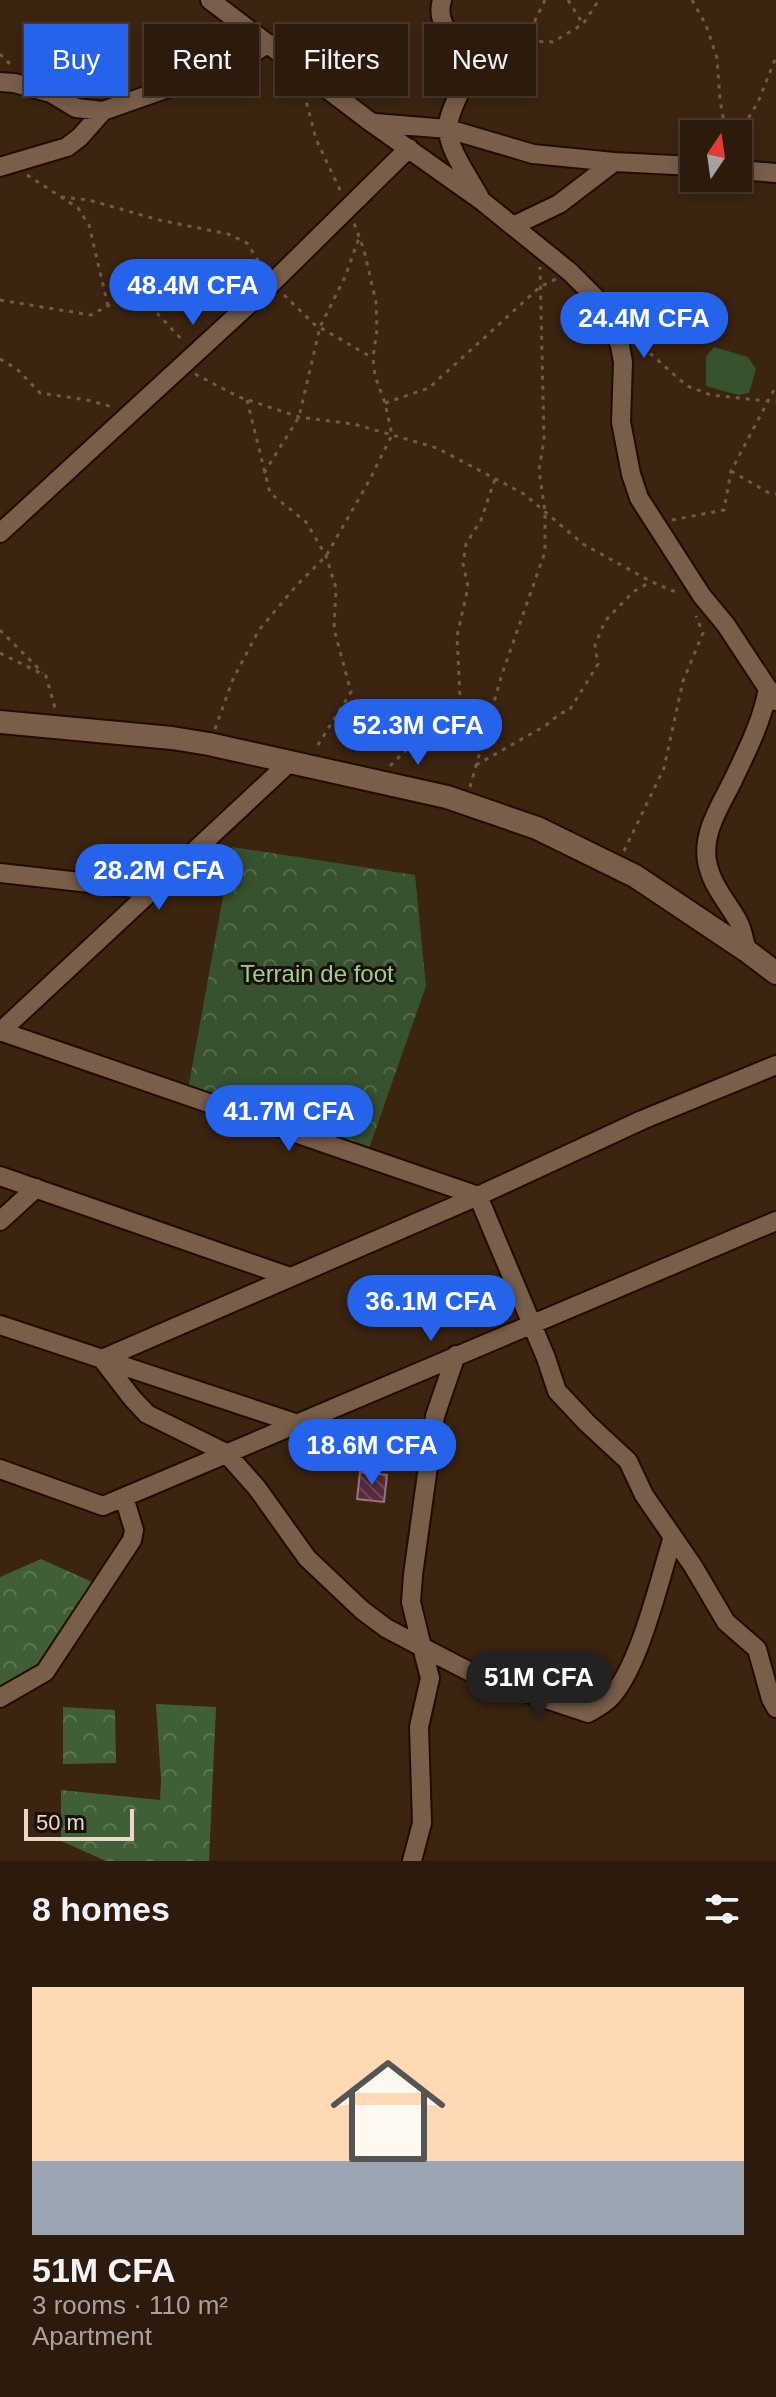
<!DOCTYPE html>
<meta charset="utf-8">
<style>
:root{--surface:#2c1b0c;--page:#38281a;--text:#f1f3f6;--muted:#a6a19d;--line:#48392d;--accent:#2563eb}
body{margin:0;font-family:Arial,sans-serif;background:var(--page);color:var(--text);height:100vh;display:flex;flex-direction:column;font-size:30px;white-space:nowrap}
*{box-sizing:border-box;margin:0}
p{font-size:26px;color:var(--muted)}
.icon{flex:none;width:44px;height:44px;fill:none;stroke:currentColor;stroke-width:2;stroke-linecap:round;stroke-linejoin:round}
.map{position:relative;height:1861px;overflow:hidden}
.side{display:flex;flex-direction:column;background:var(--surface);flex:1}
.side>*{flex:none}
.banner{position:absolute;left:24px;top:24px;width:728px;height:72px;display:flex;gap:16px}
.needle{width:52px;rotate:13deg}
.tools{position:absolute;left:680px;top:120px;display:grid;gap:16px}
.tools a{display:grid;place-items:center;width:72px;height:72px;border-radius:0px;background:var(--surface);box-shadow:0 4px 12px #0003,0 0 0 2px var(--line);font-size:40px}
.scale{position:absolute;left:24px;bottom:20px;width:110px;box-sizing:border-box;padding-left:8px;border:4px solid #e8d8cc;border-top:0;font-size:22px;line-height:28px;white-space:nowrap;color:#e8d8cc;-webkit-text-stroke:6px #1a1008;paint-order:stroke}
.price{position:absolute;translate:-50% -68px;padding:0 18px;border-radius:28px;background:var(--accent);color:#fff;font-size:26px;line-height:52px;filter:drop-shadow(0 2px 4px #0008)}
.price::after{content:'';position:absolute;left:50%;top:48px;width:24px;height:18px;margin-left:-12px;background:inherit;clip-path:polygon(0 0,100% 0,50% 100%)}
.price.selected{background:#222;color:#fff}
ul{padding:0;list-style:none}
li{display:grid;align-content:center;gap:16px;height:424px;padding:0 32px}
li span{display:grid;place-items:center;height:248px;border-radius:0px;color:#555}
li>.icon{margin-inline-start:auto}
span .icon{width:144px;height:144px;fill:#fffc;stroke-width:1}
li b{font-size:34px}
h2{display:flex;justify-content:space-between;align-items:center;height:96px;padding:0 32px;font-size:34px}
.chip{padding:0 28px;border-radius:0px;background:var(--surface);box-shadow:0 4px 12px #0003,0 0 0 2px var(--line);font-size:28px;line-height:72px}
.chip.selected{background:var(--accent);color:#fff}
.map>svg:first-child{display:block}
.green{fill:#37522f}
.forest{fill:url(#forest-crowns)}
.park{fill:url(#park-crowns)}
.building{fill:url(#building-back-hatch);stroke:#977480;stroke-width:2}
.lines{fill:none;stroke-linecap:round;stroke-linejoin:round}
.minor-casing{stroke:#210c00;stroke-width:22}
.secondary-casing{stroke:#210c00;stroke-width:26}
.path{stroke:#705b4a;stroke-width:3;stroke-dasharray:4 6;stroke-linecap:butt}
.minor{stroke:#795e49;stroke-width:18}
.secondary{stroke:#795e49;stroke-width:22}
.labels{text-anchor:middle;stroke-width:6;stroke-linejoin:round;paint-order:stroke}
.park-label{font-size:24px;fill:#9cce8e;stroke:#1a1008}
</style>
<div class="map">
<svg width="776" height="1861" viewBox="0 0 776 1861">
<defs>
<pattern id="forest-crowns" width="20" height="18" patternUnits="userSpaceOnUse" patternTransform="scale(2)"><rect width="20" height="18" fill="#405f37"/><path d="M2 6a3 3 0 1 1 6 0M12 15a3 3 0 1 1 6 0" fill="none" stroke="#5c7553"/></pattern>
<pattern id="park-crowns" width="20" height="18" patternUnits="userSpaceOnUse" patternTransform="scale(2)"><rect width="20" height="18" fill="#37522f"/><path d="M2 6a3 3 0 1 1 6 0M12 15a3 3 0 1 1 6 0" fill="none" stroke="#546a4c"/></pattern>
<pattern id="building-back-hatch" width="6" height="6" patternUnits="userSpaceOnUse" patternTransform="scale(2)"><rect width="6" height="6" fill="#582a3c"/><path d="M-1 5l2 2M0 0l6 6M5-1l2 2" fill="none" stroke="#704857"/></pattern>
</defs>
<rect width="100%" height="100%" fill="#3b2410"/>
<path class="green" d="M714,347L748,357L756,369L749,393L738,395L706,386V357Z"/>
<path class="forest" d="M41,1559L101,1586L64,1640L15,1689L0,1686V1577Z
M156,1704L216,1707L209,1861H106L61,1841V1790L160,1800L161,1780Z
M63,1707L115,1710L116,1763L63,1764Z"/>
<path class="park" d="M232,847L415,875L426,986L366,1157L187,1095Z"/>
<path class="building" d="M360,1472L387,1475L384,1502L357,1499Z"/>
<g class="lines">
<g class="minor-casing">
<path id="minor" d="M210,0L372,123L482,201L570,272L595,297L615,331L620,346L623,362L621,422L631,474L639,498L702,596L726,625L776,701
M442,0C434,26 458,39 464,62C470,85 448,106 448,128C447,148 470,179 479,196
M0,82L14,83L51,93L76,108L103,111
M375,123L448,129L533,154L614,162
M0,167L67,147L80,137L103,111L239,63L268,43
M738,170L776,173
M513,226L559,204L614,162L694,166
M0,533L272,283L409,148
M0,873L152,890
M747,951C744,941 743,930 738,921C727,901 711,885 707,861C702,832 721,805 733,780C747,751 763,719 768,688
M0,1031L478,1196L546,1358L557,1391L587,1423L628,1461L644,1495L693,1566L726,1622L757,1649L771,1699L776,1708
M0,1032L290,762
M0,1176L290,1277
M0,1221L36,1188
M0,1325L295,1423
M456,1355L435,1416L413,1575L411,1602L422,1647L386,1628L362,1610L307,1558L257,1488L226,1453L147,1414L132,1398L102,1359L478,1196L642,1120L776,1065
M0,1469L103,1506L776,1221
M0,1698L45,1672L132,1540L134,1530L124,1497
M412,1861L422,1823L419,1727L430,1678L422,1647L480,1677L588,1713C595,1709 603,1705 609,1699C640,1668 659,1580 673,1537"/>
</g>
<g class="secondary-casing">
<path id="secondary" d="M0,722L172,738L209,744L447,797L537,828L635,876L747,951L776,973"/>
</g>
<path class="path" d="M545,0L525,41L553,42L583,24L599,0
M568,0L583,24
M692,0L706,25L717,58L720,100L726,134
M0,54L12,66
M304,93L316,139L342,194
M738,135L758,102L776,57
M27,175L78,208L89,225L108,306
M61,197L89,200L159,220L228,234L247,243L264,270
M284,295L314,324L371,357
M0,300L91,315L120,299L141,296L184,342
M635,340L687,386L711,395L776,402
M0,359L17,369L40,393L87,400L113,407
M195,374L239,397L299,417L354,424L437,448L524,494L583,544L650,581L680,594
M247,400L270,493L306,522L326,556L336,588L334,629L351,692L316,748
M385,403L429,388L540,287L556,279
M731,471L769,493L776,494
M264,473L299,417L320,327L345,277L359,238
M672,520L724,510L731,471L776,386
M0,630L43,673
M0,653L46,676L55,708
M215,729L233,679L259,630L296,586L326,556L369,481L392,435L385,403L375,376L373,358L377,329L376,302L364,250L354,223
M476,765L545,726L561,713L569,711L598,664L595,645L605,621L633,592L650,582
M390,766L460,696L457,636L468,587L463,564L466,544L481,520L495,479
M470,787L502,674L545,552V511L539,470L544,440L540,267
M624,851L664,768L683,681L703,633L696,616"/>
<use href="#minor" class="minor"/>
<use href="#secondary" class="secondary"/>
</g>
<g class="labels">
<g class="park-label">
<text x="317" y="982">Terrain de foot</text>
</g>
</g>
</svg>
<div class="tools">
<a><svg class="needle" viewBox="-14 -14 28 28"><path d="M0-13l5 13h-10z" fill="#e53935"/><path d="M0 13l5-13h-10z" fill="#a6a19d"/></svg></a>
</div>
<div class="scale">50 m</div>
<b class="price" style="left:193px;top:327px">48.4M CFA</b>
<b class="price" style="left:644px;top:360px">24.4M CFA</b>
<b class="price" style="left:418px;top:767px">52.3M CFA</b>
<b class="price" style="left:159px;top:912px">28.2M CFA</b>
<b class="price" style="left:289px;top:1153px">41.7M CFA</b>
<b class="price" style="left:431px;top:1343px">36.1M CFA</b>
<b class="price" style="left:372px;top:1487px">18.6M CFA</b>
<b class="price selected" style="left:539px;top:1719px">51M CFA</b>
<div class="banner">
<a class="chip selected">Buy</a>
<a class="chip">Rent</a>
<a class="chip">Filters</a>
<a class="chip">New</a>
</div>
</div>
<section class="side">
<h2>8 homes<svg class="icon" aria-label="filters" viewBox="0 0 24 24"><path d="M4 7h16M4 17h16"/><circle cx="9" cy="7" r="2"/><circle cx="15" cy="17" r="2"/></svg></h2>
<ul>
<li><span style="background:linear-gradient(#ffd9b3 70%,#9aa5b1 0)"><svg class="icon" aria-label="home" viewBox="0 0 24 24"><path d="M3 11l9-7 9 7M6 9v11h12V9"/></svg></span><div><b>51M CFA</b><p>3 rooms · 110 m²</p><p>Apartment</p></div></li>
</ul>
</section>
